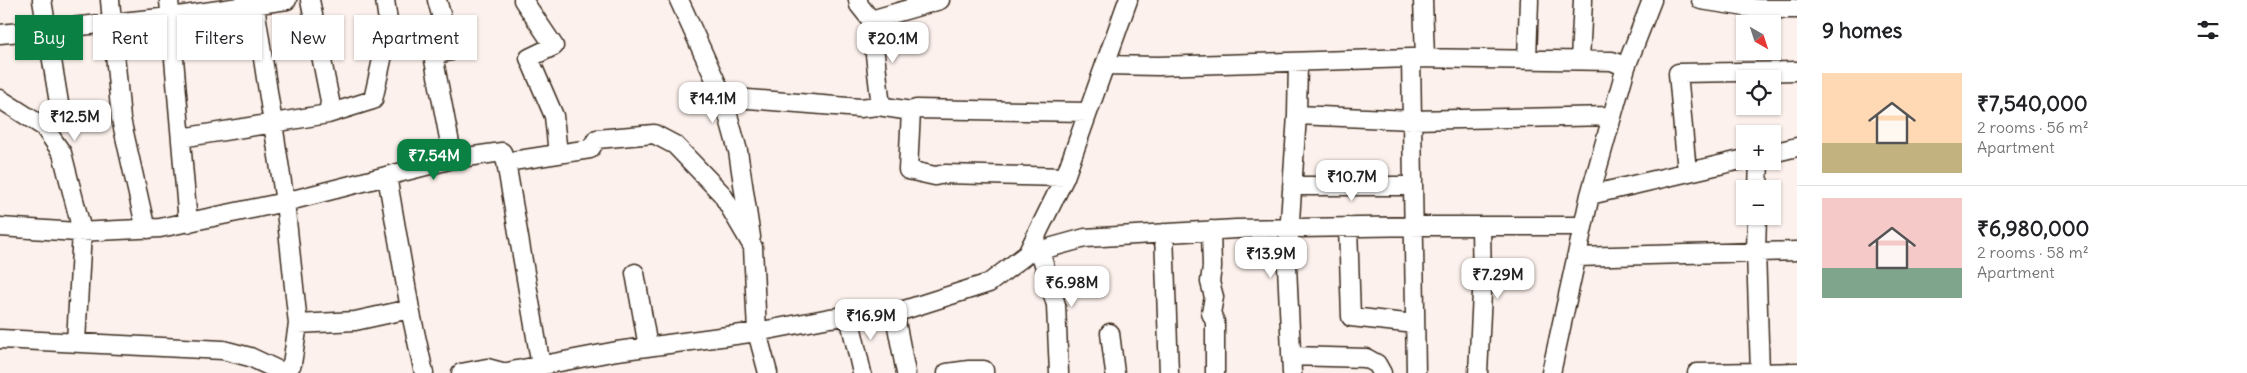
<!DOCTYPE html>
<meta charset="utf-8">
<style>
:root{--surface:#fff;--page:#f6f6f6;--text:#202124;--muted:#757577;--line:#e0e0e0;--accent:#0b8043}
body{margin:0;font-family:Delius,sans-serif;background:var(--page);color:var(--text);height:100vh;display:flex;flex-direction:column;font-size:19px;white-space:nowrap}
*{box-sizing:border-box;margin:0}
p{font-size:16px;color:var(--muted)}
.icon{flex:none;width:28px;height:28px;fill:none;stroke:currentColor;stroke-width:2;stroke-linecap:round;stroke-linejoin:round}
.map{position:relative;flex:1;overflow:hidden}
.side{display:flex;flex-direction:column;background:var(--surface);width:450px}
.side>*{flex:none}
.banner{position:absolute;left:15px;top:15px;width:475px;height:45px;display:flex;gap:10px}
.needle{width:32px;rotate:141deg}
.fabs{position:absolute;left:1736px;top:15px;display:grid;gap:10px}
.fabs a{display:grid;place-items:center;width:45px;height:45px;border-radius:0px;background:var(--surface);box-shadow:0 1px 4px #0004;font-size:25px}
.price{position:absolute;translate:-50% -42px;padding:0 11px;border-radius:10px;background:#fff;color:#222;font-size:16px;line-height:32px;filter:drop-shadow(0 1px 2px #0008)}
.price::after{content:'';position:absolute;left:50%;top:30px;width:15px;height:11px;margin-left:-8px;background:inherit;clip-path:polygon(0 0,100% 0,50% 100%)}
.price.selected{background:var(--accent);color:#fff}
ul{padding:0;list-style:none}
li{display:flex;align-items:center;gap:15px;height:125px;padding:0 25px}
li+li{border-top:1px solid var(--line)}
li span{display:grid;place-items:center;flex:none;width:140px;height:100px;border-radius:0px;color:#555}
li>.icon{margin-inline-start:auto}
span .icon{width:60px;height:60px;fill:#fffc;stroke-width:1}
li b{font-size:21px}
h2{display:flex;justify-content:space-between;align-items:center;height:60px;padding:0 25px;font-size:21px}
.pill{padding:0 18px;border-radius:0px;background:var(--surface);box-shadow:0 1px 4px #0004;font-size:18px;line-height:45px}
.pill.selected{background:var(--accent);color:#fff}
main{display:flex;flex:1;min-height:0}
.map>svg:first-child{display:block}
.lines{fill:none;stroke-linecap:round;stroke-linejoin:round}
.minor-casing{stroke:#3b2a1e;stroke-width:21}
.minor{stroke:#fff;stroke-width:18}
</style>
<main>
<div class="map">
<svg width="1797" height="373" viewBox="0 0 1797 373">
<rect width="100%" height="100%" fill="#fcf1ec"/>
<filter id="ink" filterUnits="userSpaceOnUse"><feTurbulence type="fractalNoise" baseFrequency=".02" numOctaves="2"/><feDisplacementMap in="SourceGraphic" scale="10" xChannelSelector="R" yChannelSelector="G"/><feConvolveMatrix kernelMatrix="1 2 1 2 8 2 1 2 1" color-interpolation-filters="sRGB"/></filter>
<g filter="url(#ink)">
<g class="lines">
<g class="minor-casing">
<path id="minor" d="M42,0L61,115
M110,0L121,119L144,221L148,229
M169,0L188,223
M254,0L285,202L298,324L292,364L284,373
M310,0L330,101L328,114
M437,0L451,51L433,55L453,159
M523,0L554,46L529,58L554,116L558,154
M679,0L723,97L738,151L751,237
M858,0L859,5L871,20L880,98L878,106
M1423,0L1425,58
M1701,0L1758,9H1797
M871,20L940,0
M0,34L171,17L287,0
M1527,60L1529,0
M1580,60L1583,0
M1105,65L1158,66L1411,58
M723,97L860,108L878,106L911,111L916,109L1088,112
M0,99L44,127L62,153L82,231L76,342
M911,111L908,170L935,176L945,174L1065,177
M1297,115L1412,120L1612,116
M181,138L328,114L373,100L389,28L385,0
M1772,153L1797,147
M506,162L541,366
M1687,172L1678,73L1797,71
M387,176L410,309L424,373
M1292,186H1412
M1758,189L1759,161
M1590,195L1745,159
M0,227L77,232L160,228L285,202L453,159L502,152L506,162L590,149L597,139L654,134L675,145L722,194L753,247L757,332L768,373
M1348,227L1351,317L1415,324
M1211,230L1212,267L1210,282L1214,297L1211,313L1215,322V373
M1164,233L1169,373
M1040,251L1056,305L1059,373
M1027,254L1085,238L1236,229L1425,226H1583
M1576,257L1797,251
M635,273L648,347
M894,311L906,373
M849,316L862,373
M298,324L355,321L410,309
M1110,333L1115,373
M0,339L223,350L250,357L284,373
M1291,356L1366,358L1377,364L1382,373
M461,373L487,368L502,372
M502,373L617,351L757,332L830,318L904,310L989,283L1027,254L1065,177L1128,0
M947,373L969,370H984V373
M1292,373L1287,266L1297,115L1298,62
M1416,373L1411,58L1612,61L1626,67
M1478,373L1482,293L1481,226
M1551,373L1590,195L1626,67L1652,0
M1697,373L1760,372L1756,251L1757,216
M1759,373L1797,372"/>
</g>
<use href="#minor" class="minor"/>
</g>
</g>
</svg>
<div class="fabs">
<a><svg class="needle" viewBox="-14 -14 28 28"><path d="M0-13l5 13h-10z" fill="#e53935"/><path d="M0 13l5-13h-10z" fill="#757577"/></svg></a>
<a><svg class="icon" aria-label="locate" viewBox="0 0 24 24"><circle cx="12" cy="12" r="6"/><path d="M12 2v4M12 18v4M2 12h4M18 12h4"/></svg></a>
<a>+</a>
<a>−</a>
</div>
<b class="price" style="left:893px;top:64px">₹20.1M</b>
<b class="price" style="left:713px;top:124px">₹14.1M</b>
<b class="price" style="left:75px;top:142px">₹12.5M</b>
<b class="price selected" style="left:434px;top:181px">₹7.54M</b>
<b class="price" style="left:1352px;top:202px">₹10.7M</b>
<b class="price" style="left:1271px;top:279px">₹13.9M</b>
<b class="price" style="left:1498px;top:300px">₹7.29M</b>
<b class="price" style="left:1072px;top:308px">₹6.98M</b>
<b class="price" style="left:871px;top:341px">₹16.9M</b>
<div class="banner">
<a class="pill selected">Buy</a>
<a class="pill">Rent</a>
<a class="pill">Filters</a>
<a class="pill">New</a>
<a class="pill">Apartment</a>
</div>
</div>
<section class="side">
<h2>9 homes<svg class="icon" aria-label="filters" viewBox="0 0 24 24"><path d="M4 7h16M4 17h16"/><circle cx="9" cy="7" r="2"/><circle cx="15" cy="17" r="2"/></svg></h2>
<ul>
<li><span style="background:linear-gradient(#ffd9b3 70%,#c2b280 0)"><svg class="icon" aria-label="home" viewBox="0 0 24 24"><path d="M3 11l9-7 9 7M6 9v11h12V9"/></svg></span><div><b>₹7,540,000</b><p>2 rooms · 56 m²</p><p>Apartment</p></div></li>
<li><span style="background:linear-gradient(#f6c9c9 70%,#7fa58c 0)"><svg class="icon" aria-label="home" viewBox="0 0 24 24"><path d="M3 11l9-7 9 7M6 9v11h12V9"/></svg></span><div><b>₹6,980,000</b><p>2 rooms · 58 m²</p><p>Apartment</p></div></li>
</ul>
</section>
</main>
